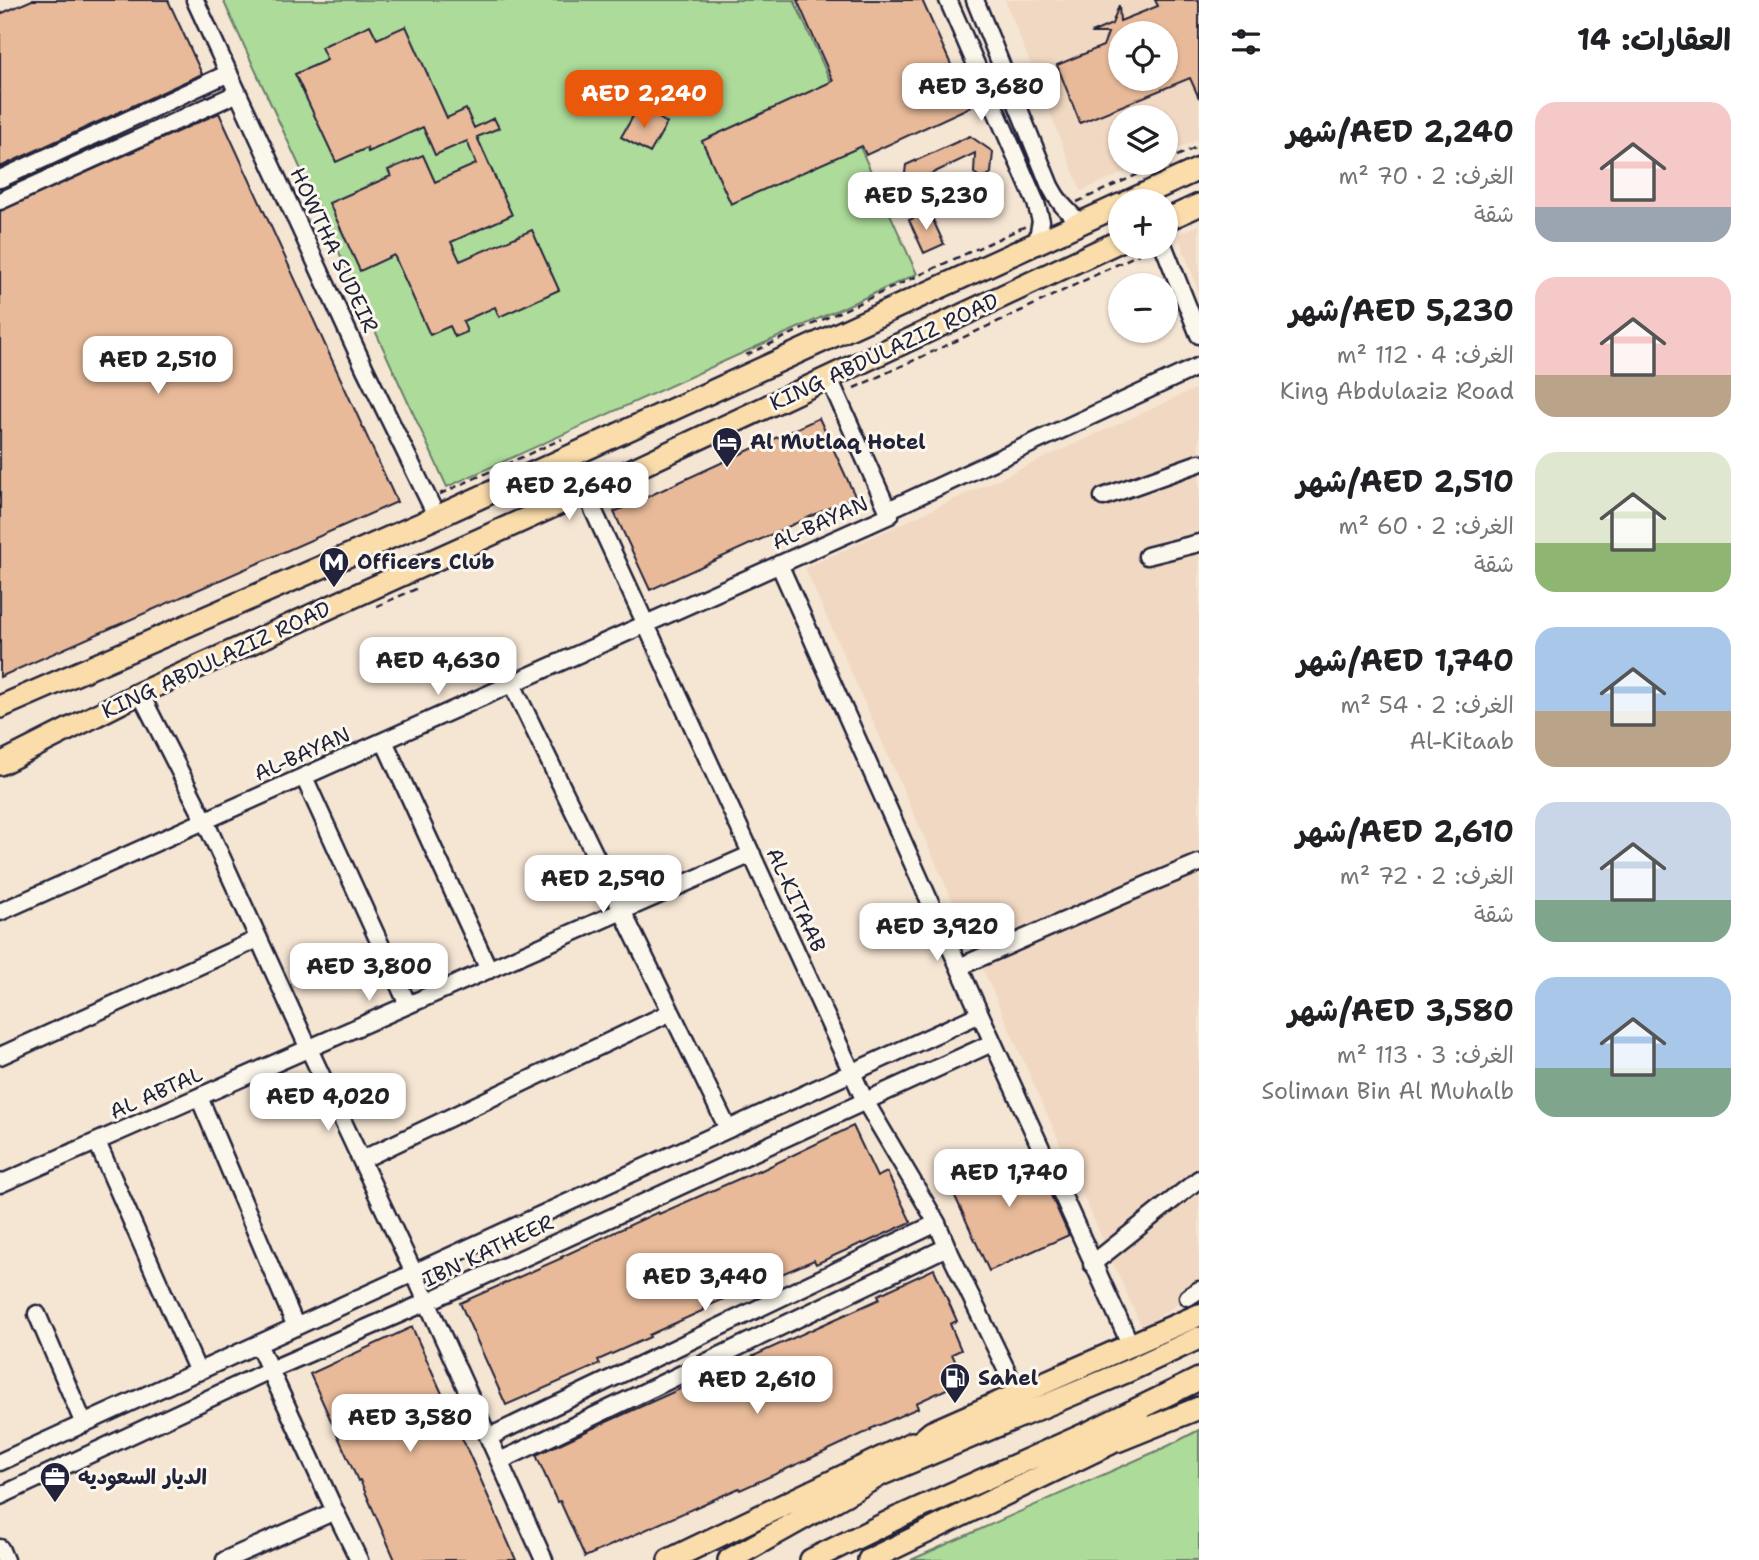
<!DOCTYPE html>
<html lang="ar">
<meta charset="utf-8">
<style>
:root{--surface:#fff;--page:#f6f6f6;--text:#202124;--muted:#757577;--accent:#ea580c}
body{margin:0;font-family:"Shantell Sans","Playpen Sans Arabic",sans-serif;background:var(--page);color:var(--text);direction:rtl;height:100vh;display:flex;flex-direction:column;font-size:26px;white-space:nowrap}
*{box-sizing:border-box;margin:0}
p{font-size:23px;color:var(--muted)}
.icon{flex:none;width:38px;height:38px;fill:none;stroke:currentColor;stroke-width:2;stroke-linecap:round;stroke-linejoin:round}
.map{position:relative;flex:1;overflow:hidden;direction:ltr}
.drawer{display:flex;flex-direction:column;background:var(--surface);width:560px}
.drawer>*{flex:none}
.buttons{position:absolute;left:1108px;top:21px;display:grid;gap:14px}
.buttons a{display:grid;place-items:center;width:70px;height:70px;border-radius:50%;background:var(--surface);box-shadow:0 2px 5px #0004;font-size:35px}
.price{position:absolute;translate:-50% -60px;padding:0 16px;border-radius:14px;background:#fff;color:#222;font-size:23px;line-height:46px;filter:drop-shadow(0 2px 4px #0008)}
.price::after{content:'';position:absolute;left:50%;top:42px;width:21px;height:16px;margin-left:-10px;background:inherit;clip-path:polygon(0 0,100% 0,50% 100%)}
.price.current{background:var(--accent);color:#fff}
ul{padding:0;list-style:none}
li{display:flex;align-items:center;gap:21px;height:175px;padding:0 28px}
li span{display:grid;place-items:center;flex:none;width:196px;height:140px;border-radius:21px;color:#555}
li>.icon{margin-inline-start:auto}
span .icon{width:84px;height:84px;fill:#fffc;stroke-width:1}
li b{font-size:30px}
h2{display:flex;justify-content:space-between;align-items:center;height:84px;padding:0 28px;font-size:30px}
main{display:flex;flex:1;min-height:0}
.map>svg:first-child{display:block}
.built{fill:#f1d8c2;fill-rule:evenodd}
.green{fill:#addb9a;stroke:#687e6a;stroke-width:2}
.building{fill:#e8ba99;stroke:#22223b;stroke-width:2;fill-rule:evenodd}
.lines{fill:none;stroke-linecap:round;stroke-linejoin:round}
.minor-casing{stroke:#22223b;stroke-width:21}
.major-casing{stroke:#22223b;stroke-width:26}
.path{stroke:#22223b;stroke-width:2.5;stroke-dasharray:7 5;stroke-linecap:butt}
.minor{stroke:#fbf7ec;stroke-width:16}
.major{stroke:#fbddab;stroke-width:21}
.labels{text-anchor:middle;stroke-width:6;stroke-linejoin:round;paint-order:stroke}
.street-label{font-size:21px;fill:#22223b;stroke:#fbf7ec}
.poi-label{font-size:21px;font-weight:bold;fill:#22223b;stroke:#fbf7ec;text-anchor:start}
</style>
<main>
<section class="drawer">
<h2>العقارات: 14<svg class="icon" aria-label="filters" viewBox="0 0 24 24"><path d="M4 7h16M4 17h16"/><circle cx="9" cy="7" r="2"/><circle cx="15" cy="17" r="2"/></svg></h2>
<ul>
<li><span style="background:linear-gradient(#f6c9c9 75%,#9aa5b1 0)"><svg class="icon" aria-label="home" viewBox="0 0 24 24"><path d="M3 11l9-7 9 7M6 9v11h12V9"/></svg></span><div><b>AED 2,240/شهر</b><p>الغرف: 2 · 70 m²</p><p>شقة</p></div></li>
<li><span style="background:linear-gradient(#f6c9c9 70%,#b9a48a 0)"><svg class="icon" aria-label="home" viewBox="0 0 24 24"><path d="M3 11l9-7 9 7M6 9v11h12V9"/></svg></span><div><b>AED 5,230/شهر</b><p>الغرف: 4 · 112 m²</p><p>King Abdulaziz Road</p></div></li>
<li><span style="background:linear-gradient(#dfe7d0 65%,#8fb573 0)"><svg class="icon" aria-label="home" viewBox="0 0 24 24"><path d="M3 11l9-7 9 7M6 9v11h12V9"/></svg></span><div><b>AED 2,510/شهر</b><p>الغرف: 2 · 60 m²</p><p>شقة</p></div></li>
<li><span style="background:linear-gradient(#a9c7e8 60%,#b9a48a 0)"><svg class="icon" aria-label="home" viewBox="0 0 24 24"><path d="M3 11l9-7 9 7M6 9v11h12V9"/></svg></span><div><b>AED 1,740/شهر</b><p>الغرف: 2 · 54 m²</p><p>Al-Kitaab</p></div></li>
<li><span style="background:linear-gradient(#c9d6e8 70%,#7fa58c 0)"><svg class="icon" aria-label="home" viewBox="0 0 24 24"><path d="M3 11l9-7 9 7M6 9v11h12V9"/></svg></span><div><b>AED 2,610/شهر</b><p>الغرف: 2 · 72 m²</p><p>شقة</p></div></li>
<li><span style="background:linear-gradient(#a9c7e8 65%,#7fa58c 0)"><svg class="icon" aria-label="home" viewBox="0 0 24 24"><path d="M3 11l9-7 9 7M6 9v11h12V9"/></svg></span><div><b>AED 3,580/شهر</b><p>الغرف: 3 · 113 m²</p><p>Soliman Bin Al Muhalb</p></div></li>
</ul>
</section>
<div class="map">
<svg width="1199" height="1560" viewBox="0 0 1199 1560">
<rect width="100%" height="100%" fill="#f5e5d3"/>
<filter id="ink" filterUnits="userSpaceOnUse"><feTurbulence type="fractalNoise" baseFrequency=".0143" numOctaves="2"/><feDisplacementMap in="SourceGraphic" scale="14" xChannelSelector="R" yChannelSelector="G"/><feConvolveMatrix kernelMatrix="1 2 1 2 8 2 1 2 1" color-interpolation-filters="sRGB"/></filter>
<g filter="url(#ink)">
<path class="built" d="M1005,0H1199V139L1166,154V117H1120V163H1146L1081,191ZM1120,33H1166V79H1120Z
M1199,225V293L1178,234Z
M1199,387V1289L1142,1328L805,568Z"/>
<path class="green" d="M223,0H794L917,274L447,487Z
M1199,1430V1560H911L1168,1446Z"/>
<path class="building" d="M32,0H168L202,74L0,167V14Z
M797,0H922L970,107L866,155L862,146L731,204L702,141L833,81Z
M1155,0H1199V98L1190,78L1080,123L1057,65L1103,46L1108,33H1091L1112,24L1119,5L1120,21L1158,6ZM1120,33H1166V79H1120Z
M370,25L377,39L406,26L447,118L466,109L474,128L494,118L499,128L477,137L512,215L451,242L460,261L532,230L559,290L499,317L495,307L463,321L467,332L455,337L450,326L430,335L394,255L360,271L329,203L391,176L388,170L423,155L435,182L476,164L467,141L435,155L423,127L368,152L367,148L336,162L295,74L327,60L321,47Z
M639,106L667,123L650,153L621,137Z
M219,113L397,502L0,677V211Z
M970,136L993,152L991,173L987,176L980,177L974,173L975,153L914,182L928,191L931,197L926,205L902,198L906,165Z
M929,211L944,244L924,253L909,220Z
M819,418L855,496L650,590L614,512Z
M853,1126L877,1177L887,1172L911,1222L863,1244L862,1243L816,1264L814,1260L703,1308L704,1310L649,1335L650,1337L598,1360L600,1364L506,1405L460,1303L562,1258L561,1257L658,1212L659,1214L759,1170L760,1171Z
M1029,1147L1069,1235L989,1271L949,1183Z
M934,1269L957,1321L950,1324L961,1350L952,1354L964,1381L916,1403L918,1408L870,1429L871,1430L822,1453L740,1490L739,1488L585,1557L560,1501L557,1502L536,1455L591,1429L880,1299L878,1295Z
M412,1327L480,1478L516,1560H395L360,1480L358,1481L310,1374Z"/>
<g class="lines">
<g class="minor-casing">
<path id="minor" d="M195,0L365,369L437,517
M948,0L1036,203L1041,221L1037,243
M975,0L1050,186C1058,202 1067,212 1081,223
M0,179L229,73
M0,201L238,93
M1164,247L1199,335
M585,492L865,1101L937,1223L947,1247L1018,1394
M1103,497L1199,463
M888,510L1199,366
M1147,556L1199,543
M779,564L980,1014L1131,1346
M512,684L728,1129
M140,693L205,821L309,1049L414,1273L544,1560
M384,741L489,970
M304,777L408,1005
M0,912L890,515L829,378
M959,967L1151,883L1199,863
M0,1056L258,939
M199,1097L296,1327
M97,1142L198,1372
M361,1160L671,1012
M0,1184L752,854
M1092,1264L1199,1179
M1188,1297L1199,1290
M37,1314L84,1424
M258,1344L335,1511L359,1560
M489,1437L937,1223
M500,1461L947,1247
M0,1462L980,1014
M0,1496L270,1370L427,1302L992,1043
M0,1548L5,1560
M225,1560L335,1511"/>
</g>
<g class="major-casing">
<path id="major" d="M1129,201L1199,169
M1166,220L1199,205
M0,707L437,517L1120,205
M0,764L140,693L585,492L1120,241
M1117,1441L1199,1408
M899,1460L932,1432L1199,1315
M669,1560L912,1443
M729,1560L882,1474L1128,1371L1199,1338
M811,1560L899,1517L1092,1431L1199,1379
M869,1560L1111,1443L1138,1413"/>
</g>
<path class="path" d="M1166,161L1199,146
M1077,202L1163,163
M746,355L1026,226
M854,388L1025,309L1143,252
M440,494L562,439
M377,606L416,589"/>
<use href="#minor" class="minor"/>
<use href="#major" class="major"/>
</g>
</g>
<defs>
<g id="hotel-pin" transform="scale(1.575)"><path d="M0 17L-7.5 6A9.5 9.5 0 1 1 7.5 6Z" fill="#22223b" stroke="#fbf7ec"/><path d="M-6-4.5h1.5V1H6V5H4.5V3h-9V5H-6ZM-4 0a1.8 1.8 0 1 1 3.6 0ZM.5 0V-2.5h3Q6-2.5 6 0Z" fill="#fff"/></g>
<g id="metro-pin" transform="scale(1.575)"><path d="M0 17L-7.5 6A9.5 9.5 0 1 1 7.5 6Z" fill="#22223b" stroke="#fbf7ec"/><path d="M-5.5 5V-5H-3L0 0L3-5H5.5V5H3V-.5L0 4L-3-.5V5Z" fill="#fff"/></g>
<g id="fuel-pin" transform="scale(1.575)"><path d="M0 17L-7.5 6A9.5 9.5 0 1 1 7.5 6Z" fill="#22223b" stroke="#fbf7ec"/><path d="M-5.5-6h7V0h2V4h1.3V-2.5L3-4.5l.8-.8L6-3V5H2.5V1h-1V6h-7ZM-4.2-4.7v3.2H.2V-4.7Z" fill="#fff"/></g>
<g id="office-pin" transform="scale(1.575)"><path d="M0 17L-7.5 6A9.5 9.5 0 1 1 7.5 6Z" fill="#22223b" stroke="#fbf7ec"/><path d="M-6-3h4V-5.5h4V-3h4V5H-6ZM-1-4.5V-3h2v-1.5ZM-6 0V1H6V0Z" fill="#fff"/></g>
</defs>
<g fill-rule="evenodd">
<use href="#hotel-pin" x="727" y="442"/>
<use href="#metro-pin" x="334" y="562"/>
<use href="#fuel-pin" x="955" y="1378"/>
<use href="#office-pin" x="55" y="1477"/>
</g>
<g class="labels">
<g class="street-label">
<text transform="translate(334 250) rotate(65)" y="7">HOWTHA SUDEIR</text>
<text transform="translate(884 352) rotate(-25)" y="7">KING ABDULAZIZ ROAD</text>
<text transform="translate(820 523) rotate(-24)" y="7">AL-BAYAN</text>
<text transform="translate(216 660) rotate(-25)" y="7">KING ABDULAZIZ ROAD</text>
<text transform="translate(302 754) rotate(-24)" y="7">AL-BAYAN</text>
<text transform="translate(796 900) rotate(65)" y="7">AL-KITAAB</text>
<text transform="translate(156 1093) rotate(-24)" y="7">AL ABTAL</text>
<text transform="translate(488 1251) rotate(-25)" y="7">IBN KATHEER</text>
</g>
<g class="poi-label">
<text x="750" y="449">Al Mutlaq Hotel</text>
<text x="357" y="569">Officers Club</text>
<text x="978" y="1385">Sahel</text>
<text x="78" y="1484">الديار السعوديه</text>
</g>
</g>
</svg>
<div class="buttons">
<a><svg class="icon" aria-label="locate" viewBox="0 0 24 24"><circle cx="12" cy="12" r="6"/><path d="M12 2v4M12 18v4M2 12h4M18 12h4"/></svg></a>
<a><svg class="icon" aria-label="layers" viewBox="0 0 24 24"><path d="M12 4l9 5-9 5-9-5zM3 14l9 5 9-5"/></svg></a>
<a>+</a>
<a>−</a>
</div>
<b class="price" style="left:981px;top:123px">AED 3,680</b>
<b class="price current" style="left:644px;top:130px">AED 2,240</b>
<b class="price" style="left:926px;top:232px">AED 5,230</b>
<b class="price" style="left:158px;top:396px">AED 2,510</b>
<b class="price" style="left:569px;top:522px">AED 2,640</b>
<b class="price" style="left:438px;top:697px">AED 4,630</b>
<b class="price" style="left:603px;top:915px">AED 2,590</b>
<b class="price" style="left:937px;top:963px">AED 3,920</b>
<b class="price" style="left:369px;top:1003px">AED 3,800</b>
<b class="price" style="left:328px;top:1133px">AED 4,020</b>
<b class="price" style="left:1009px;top:1209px">AED 1,740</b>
<b class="price" style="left:705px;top:1313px">AED 3,440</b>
<b class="price" style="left:757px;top:1416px">AED 2,610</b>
<b class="price" style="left:410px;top:1454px">AED 3,580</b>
</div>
</main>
